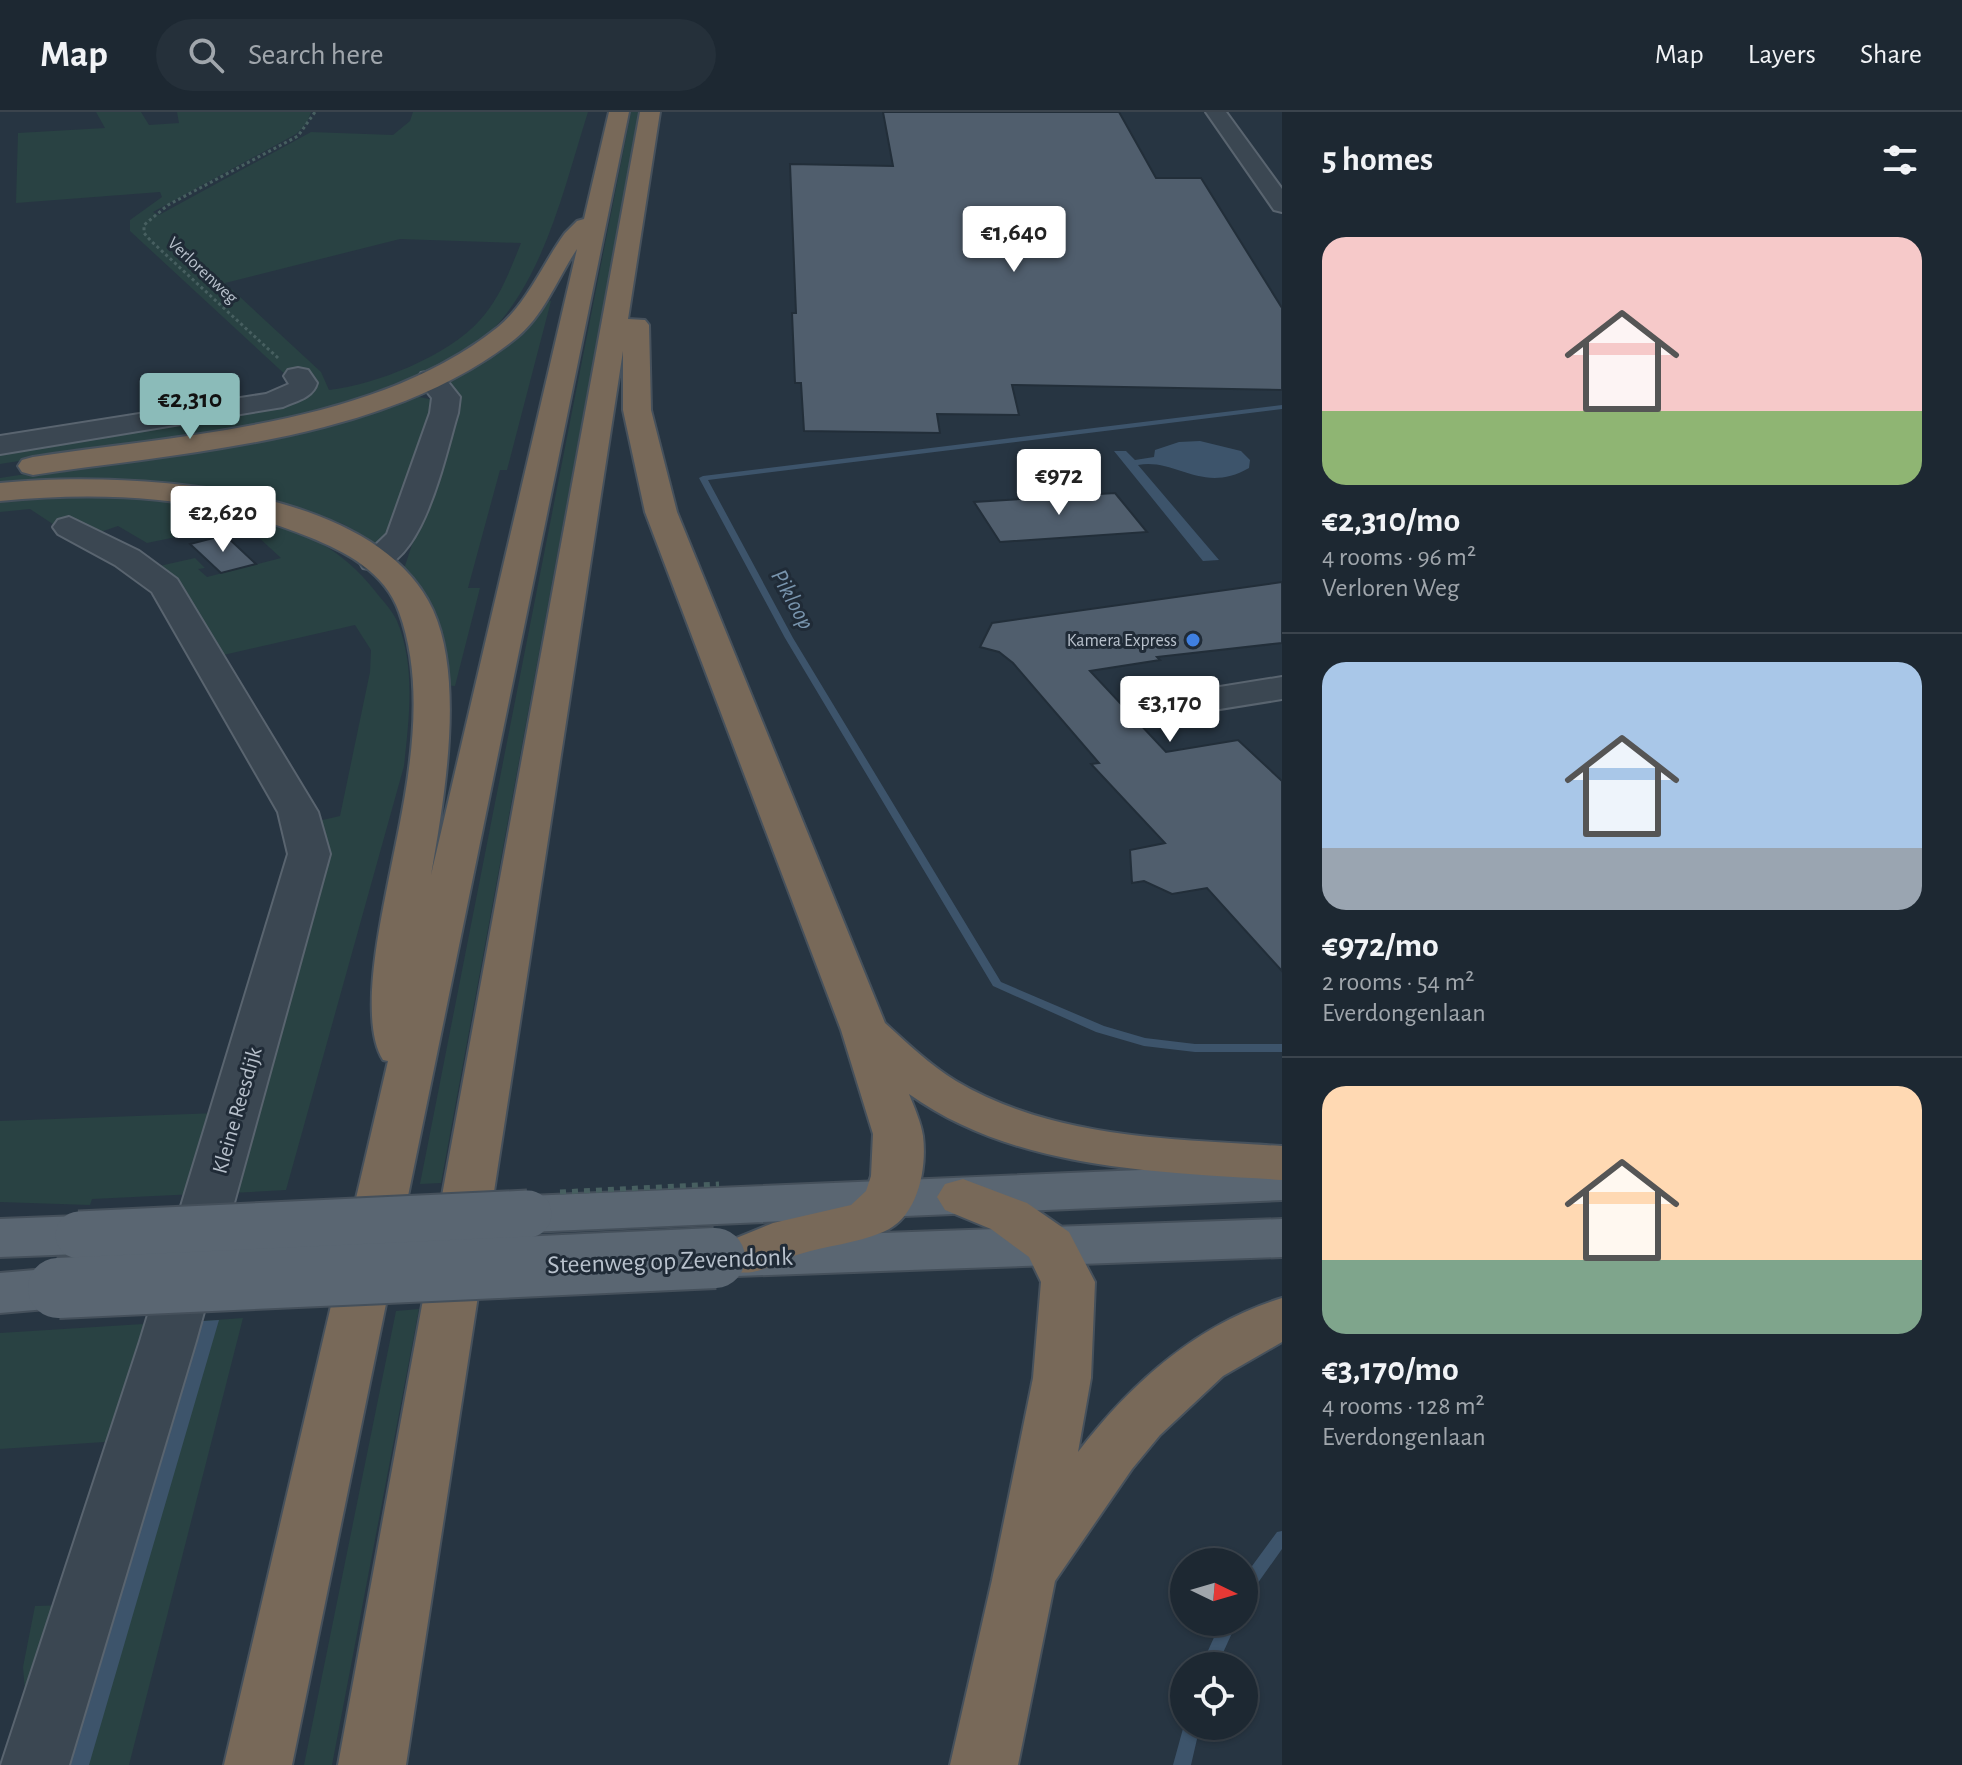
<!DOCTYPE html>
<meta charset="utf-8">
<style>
:root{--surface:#1d2832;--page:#25303a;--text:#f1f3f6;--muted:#a0a6ac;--line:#3b444d;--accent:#8bbbb9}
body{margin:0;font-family:"Alegreya Sans",sans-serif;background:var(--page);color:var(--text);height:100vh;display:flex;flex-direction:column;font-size:30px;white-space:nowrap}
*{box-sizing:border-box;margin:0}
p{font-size:26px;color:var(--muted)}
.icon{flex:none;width:44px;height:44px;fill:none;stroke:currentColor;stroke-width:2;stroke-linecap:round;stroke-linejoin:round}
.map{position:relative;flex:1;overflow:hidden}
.drawer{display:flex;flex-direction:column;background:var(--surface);width:680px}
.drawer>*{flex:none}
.needle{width:52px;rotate:95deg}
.controls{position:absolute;left:1170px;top:1436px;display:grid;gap:16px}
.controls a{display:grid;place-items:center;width:88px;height:88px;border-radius:50%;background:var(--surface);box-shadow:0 2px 6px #0004,0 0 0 2px var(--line);font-size:40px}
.price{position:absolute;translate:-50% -68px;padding:0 18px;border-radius:8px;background:#fff;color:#222;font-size:26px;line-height:52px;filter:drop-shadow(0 2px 4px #0008)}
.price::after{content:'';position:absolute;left:50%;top:48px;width:24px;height:18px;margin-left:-12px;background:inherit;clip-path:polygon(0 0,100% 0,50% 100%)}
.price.active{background:var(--accent);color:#111}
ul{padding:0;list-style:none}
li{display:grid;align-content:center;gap:16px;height:424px;padding:0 40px}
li+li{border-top:2px solid var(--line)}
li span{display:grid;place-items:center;height:248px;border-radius:24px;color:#555}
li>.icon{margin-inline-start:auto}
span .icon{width:144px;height:144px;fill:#fffc;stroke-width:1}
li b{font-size:34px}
h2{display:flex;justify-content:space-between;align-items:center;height:96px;padding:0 40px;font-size:34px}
header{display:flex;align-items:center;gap:48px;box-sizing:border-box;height:112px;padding:0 40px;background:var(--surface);border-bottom:2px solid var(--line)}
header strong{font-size:38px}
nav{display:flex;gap:44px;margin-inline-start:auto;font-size:28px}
.search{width:560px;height:72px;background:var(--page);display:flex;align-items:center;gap:20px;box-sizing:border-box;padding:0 28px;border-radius:44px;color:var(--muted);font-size:30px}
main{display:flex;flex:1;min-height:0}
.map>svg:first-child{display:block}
.green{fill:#294243;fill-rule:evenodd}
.water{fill:#3d546b}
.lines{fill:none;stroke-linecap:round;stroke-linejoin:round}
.stream{fill:#3d546b;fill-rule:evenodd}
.building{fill:#505e6d;stroke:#222e39;stroke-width:2}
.minor-casing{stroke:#59646f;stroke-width:4}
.major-casing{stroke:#45505b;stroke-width:4}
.highway-casing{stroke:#46515c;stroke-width:4}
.path{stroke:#475f60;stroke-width:3;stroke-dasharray:3 3;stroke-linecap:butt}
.minor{fill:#3b4752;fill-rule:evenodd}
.major{fill:#5a6672;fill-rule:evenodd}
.highway{fill:#786959;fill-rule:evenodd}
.major-bridge-far1-casing{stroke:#45505b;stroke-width:51;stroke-linecap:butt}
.major-bridge-casing{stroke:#45505b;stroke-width:64;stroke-linecap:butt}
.path-bridge{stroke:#475f60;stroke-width:5;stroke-dasharray:6 6;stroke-linecap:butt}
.major-bridge-far1{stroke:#5a6672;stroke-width:47}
.major-bridge{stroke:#5a6672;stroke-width:60}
.shop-dot{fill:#3f7fe0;stroke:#202b37;stroke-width:3}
.labels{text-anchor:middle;stroke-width:6;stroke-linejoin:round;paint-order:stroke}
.far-street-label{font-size:18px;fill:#b8c1cc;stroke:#202b37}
.far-poi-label{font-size:18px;fill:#b8c1cc;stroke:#202b37;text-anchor:end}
.street-label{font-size:22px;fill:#b8c1cc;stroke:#202b37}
.water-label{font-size:24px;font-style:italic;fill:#7995ae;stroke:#202b37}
.near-street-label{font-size:26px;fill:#b8c1cc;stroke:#202b37}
</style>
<header>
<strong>Map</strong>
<div class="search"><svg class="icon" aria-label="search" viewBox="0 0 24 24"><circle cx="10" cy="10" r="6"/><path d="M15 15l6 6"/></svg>Search here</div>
<nav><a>Map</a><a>Layers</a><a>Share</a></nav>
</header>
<main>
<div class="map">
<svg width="1282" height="1653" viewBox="0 0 1282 1653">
<rect width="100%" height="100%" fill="#273542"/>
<path class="green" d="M96,0H141L149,13L179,11L177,0H311L307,11L296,22L153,100L159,103L311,20L393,23L410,9L413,0H588C566,69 549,148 503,206C484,230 457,244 429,257C296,320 144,328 0,352V337L292,290L289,266L130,119V108L162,85L160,80L16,91L18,21L105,16ZM400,127L521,131C510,158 500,186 480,208C448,244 375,273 329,278L321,260L225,171Z
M631,0H639L441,1071L420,1072Z
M551,189L507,358H500L468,476H480L455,574L443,573L403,460L457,296L449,269L543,190Z
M415,284L438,289L394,415L382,431L376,432C366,428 360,420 350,416C340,410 327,406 316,402C213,367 107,363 0,375V366L167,340Z
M83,382C184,388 308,392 375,479C382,488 392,498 397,509C416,554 409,607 404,654L286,1078L231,1081L318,709L340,704L370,560L371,538L355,513L219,544L155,455L195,446L205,456L198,457L207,465L281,446L243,411L147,431L118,414L77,428L30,397L0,400V386Z
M218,1001L196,1082L92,1087L90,1093L0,1090V1009Z
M419,1197L332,1653H304L396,1199Z
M243,1206L129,1653H57L188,1210Z
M159,1211L119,1329L0,1337V1221Z
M69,1493L38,1589L25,1579L23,1555L35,1494Z"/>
<path class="water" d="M1200,329L1241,339L1250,348L1249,356C1202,383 1177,346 1138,353L1219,448L1203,449L1114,339H1126L1135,348L1154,345L1155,338L1179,330Z
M219,1208L89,1653H57L188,1210Z"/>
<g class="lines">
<path class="stream" d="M1282,293V297L708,368L793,526L1001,870L1104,914L1145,926L1195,932H1282V940H1195L1144,934L1096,920L993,874L785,526L699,366L703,364Z
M1282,1419V1437L1250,1482L1244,1484V1465L1277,1420Z
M1221,1510H1237L1217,1554H1201Z
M1184,1613L1200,1614L1191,1653H1173Z"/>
</g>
<path class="building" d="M883,0H1119L1156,66H1201L1282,196V278L1012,273L1019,303L937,302L940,321L804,319L801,271H795L792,201H796L790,52L893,54Z
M1115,381L1147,420L1000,430L974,390Z
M225,423L256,452L221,461L190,432Z
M1282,470V531L1157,545L1160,548L1090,559L1166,640L1238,628L1282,669V859L1207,776L1172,782L1144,769L1132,771L1130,738L1165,731L1091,652L1099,651L1013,551L999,540L980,535L992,511Z"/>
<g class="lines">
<g class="minor-casing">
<path id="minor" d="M1206,0H1226L1282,77V100L1274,98Z
M298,256L308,258L317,271C313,286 296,289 283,295L0,342V324L266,282L289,272L284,264L288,258Z
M431,259L441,261L460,285L458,301C445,342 421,470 363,456L359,449L387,422L430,301L432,286L417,267L421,261Z
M69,405L139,439L177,467L318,700L330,742L196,1229L69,1653H1L140,1229L288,742L278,700L152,480L115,453L58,422L53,415L58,408Z
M1282,565V587L1164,606L1151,603L1145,595L1151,587L1164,584Z"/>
</g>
<g class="major-casing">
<path id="major" d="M1282,1052V1088L528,1120L510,1115L502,1102L510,1089L528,1084Z
M79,1104L98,1110L105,1123L98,1136L79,1142L0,1145V1107Z
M1282,1107V1145L737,1164L718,1158L710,1145L718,1132L737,1126Z
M58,1156L77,1162L85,1176L77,1190L58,1196L0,1201V1161Z"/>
</g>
<g class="highway-casing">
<path id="highway" d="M609,0H629L292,1653H224L388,949L383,948C360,912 378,822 386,781C403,693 431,588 399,500C385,460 346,440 309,425C210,384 106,379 0,389V371C121,359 374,369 433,498C465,569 444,688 431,763L577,137C557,167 544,204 515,227C386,329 190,339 33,363L22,360L18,354L22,348L33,345C183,322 375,314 498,215C528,190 543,151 565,121L577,109L584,107Z
M640,0H660L628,207L645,208L649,213L651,298L677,400L885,911C907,931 930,953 956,969C1054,1027 1172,1027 1282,1034V1068C1158,1060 1015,1058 909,982C914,995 921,1010 923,1024C927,1057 918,1106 883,1120C855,1132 828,1133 800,1142C769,1151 758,1168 724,1157L716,1144L724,1131L773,1111L851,1093L866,1079L871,1064L873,1022L841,918L645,400L623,298V239L406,1653H338Z
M963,1067L1027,1091L1069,1120L1095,1170L1091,1266L1078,1340C1131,1271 1197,1212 1282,1186V1230L1223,1264L1160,1323L1132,1357L1055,1469L1018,1653H950L992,1468L1033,1266L1041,1170L1029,1145L991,1117L945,1098L937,1085L945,1072Z"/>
</g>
<path class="path" d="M278,246L151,129L144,121V113L168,93L298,24L315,0"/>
<use href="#minor" class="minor"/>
<use href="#major" class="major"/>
<use href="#highway" class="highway"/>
<g class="major-bridge-far1-casing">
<path id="major-bridge-far1" d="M79,1123L528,1102"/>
</g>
<g class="major-bridge-casing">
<path id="major-bridge" d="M58,1176L715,1146"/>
</g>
<path class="path-bridge" d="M560,1080L719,1072"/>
<use href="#major-bridge-far1" class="major-bridge-far1"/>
<use href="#major-bridge" class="major-bridge"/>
</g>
<circle class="shop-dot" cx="1193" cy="528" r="8"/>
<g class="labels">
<g class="far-street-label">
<text transform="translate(203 158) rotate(43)" y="6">Verlorenweg</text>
</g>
<g class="far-poi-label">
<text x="1177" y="534">Kamera Express</text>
</g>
<g class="street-label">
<text transform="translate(236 998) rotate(-74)" y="8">Kleine Reesdijk</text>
</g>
<g class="water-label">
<text transform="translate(793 487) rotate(61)" y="8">Pikloop</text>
</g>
<g class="near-street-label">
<text transform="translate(670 1148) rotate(-2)" y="9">Steenweg op Zevendonk</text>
</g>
</g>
</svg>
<div class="controls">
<a><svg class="needle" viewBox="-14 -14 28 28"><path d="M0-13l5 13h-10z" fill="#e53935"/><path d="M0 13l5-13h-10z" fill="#a0a6ac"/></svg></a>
<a><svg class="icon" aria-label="locate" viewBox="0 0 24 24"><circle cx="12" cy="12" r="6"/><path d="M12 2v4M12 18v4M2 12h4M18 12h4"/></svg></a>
</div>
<b class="price" style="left:1014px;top:162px">€1,640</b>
<b class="price active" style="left:190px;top:329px">€2,310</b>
<b class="price" style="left:1059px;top:405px">€972</b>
<b class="price" style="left:223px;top:442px">€2,620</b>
<b class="price" style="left:1170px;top:632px">€3,170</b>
</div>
<section class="drawer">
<h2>5 homes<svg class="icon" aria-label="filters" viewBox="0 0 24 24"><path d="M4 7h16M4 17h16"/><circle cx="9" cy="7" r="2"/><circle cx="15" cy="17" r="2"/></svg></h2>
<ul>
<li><span style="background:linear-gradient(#f6c9c9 70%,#8fb573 0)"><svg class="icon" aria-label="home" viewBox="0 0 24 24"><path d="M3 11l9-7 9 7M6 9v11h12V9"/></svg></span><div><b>€2,310/mo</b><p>4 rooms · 96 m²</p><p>Verloren Weg</p></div></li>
<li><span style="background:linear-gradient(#a9c7e8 75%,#9aa5b1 0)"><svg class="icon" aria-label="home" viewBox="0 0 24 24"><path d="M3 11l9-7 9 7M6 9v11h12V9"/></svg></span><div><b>€972/mo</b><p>2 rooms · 54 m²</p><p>Everdongenlaan</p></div></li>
<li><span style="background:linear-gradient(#ffd9b3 70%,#7fa58c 0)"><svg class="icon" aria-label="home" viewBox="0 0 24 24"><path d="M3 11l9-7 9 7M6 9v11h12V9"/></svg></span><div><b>€3,170/mo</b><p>4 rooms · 128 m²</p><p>Everdongenlaan</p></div></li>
</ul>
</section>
</main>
